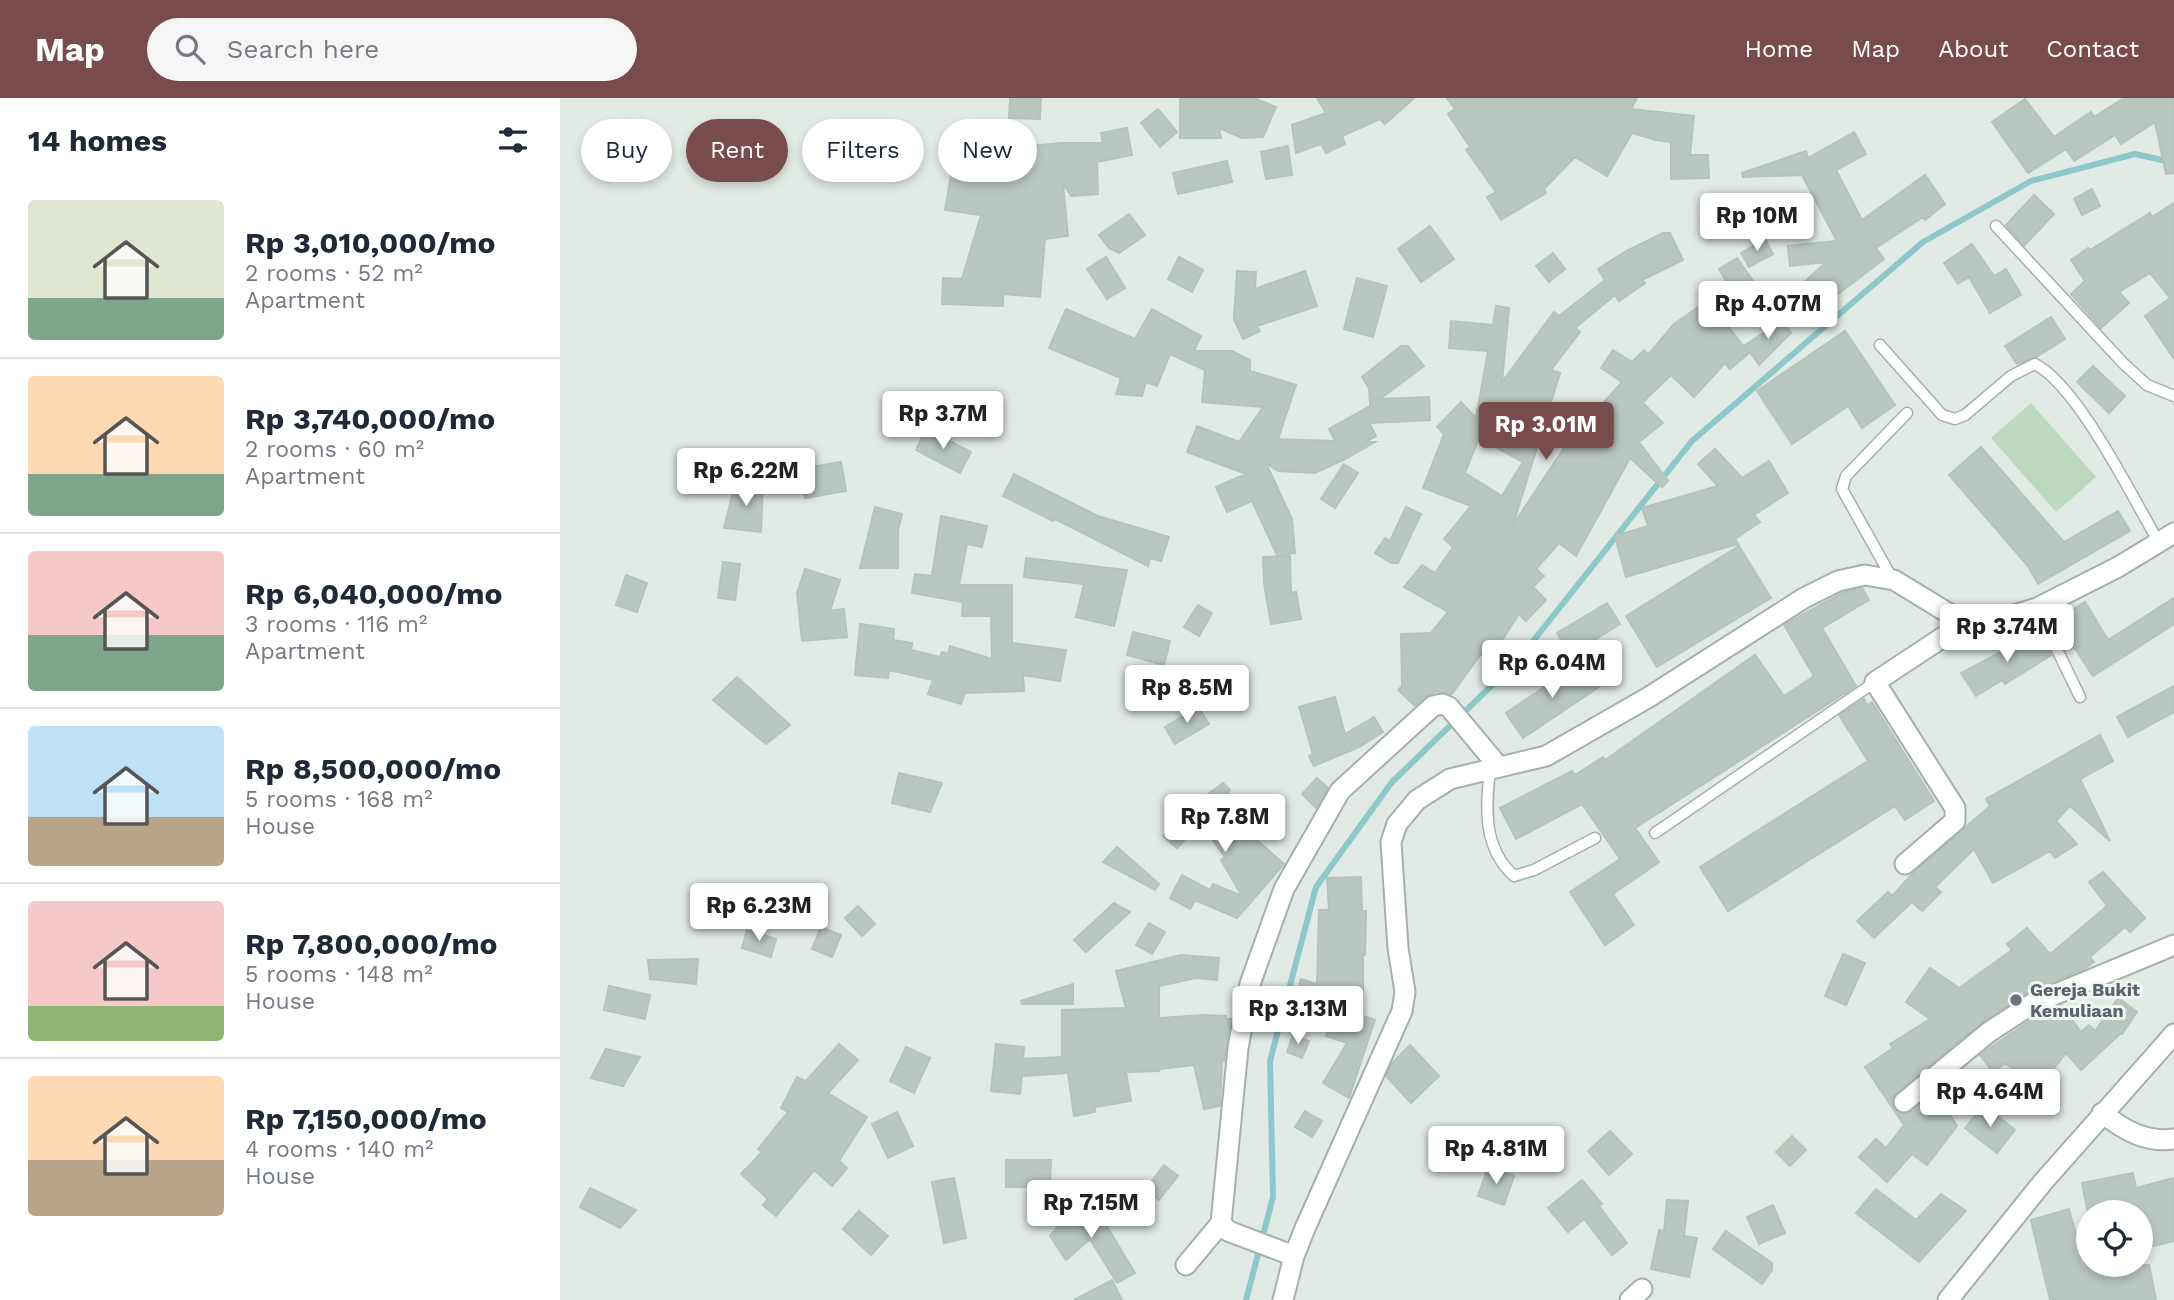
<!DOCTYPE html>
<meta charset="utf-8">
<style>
:root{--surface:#fff;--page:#f6f6f7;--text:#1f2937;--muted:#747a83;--line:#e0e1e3;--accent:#784b4c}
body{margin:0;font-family:"Work Sans",sans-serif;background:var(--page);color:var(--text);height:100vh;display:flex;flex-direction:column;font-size:26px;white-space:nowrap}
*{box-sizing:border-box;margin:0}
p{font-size:23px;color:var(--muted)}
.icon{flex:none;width:38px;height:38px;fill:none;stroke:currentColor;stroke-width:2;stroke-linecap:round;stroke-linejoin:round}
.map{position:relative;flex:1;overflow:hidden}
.panel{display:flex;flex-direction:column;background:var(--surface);width:560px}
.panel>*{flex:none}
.banner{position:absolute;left:21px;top:21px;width:665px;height:63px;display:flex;gap:14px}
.fabs{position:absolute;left:1516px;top:1102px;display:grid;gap:14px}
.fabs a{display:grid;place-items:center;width:77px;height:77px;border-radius:50%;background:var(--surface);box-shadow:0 4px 10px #0003;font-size:35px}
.price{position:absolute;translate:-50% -60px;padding:0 16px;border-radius:7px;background:#fff;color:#222;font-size:23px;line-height:46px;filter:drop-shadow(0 2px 4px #0008)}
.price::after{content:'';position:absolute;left:50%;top:42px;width:21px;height:16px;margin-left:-10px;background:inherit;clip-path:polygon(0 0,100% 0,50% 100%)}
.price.on{background:var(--accent);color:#fff}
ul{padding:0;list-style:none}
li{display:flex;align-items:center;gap:21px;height:175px;padding:0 28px}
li+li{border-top:2px solid var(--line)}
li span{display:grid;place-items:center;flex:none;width:196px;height:140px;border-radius:7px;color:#555}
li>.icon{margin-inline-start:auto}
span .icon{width:84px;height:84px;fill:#fffc;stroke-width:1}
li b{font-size:30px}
h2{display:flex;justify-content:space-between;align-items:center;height:84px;padding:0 28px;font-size:30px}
.pill{padding:0 24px;border-radius:32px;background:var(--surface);box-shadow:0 4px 10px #0003;font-size:24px;line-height:63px}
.pill.on{background:var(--accent);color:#fff}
header{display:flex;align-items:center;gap:42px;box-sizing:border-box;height:98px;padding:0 35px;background:var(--accent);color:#fff}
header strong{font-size:33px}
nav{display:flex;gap:38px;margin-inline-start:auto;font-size:24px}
.search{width:490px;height:63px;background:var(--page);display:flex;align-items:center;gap:18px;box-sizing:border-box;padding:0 24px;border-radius:38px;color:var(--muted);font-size:26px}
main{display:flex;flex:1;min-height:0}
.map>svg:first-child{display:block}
.green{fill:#bcd9c0}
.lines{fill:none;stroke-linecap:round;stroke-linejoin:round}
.stream{stroke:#8ec8ca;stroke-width:6}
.building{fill:#bac7c1;stroke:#b4c3bb;stroke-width:2;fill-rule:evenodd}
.lane-casing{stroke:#a4b1ab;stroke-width:13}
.street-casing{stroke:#a4b1ab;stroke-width:23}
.lane{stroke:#fff;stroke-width:10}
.street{stroke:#fff;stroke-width:19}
.worship-dot{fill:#6b7280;stroke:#f1f7f3;stroke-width:2.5}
.labels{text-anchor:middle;stroke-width:6;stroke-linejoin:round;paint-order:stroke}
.worship-label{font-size:18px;font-weight:bold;fill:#5b616d;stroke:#f1f7f3;text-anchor:start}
</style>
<header>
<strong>Map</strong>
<div class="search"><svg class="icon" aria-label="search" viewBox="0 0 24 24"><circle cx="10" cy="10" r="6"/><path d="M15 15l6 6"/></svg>Search here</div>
<nav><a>Home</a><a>Map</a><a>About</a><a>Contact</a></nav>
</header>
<main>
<section class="panel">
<h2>14 homes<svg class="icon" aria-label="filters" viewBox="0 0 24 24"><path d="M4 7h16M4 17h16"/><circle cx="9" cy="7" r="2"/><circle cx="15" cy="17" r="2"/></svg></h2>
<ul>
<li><span style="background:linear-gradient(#dfe7d0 70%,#7fa58c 0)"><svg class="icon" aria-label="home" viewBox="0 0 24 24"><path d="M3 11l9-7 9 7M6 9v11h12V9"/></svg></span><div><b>Rp 3,010,000/mo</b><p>2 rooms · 52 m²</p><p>Apartment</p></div></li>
<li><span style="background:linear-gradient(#ffd9b3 70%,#7fa58c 0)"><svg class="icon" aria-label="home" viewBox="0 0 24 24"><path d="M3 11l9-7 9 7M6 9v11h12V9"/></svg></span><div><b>Rp 3,740,000/mo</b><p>2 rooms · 60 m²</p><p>Apartment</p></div></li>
<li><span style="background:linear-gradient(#f6c9c9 60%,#7fa58c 0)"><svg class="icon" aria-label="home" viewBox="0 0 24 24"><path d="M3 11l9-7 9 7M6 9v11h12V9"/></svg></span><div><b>Rp 6,040,000/mo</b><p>3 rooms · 116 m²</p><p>Apartment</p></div></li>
<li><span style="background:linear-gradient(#bfe0f5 65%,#b9a48a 0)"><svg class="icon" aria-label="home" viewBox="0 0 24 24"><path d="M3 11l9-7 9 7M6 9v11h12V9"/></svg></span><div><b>Rp 8,500,000/mo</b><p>5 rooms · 168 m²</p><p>House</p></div></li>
<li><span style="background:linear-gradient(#f6c9c9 75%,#8fb573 0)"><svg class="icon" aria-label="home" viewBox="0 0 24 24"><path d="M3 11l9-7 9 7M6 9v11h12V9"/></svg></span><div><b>Rp 7,800,000/mo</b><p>5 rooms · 148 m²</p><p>House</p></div></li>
<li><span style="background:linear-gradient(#ffd9b3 60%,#b9a48a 0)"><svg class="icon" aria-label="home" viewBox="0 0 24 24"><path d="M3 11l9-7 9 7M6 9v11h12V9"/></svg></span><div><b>Rp 7,150,000/mo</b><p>4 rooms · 140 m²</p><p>House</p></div></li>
</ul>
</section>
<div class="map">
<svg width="1614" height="1202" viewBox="0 0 1614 1202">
<rect width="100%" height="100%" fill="#e1eae5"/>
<path class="green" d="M1471,305L1536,379L1496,414L1431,340Z"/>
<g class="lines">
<path class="stream" d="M686,1202L713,1099L710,963L756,789L832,684L958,562L1132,343L1363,144L1471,83L1575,56L1611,64"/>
</g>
<path class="building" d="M450,0H481L480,21L449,20Z
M620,0H694L716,9L703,39L682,40L659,30L661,40H620Z
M757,0H854L825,26L820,21L782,38L785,46L766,55L761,46L736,55L732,27L766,15Z
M887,0H1077L1071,11L1134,18L1130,57H1148L1149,80L1111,81V44L1096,42L1072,35L1047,78L1015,59L984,91L986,95L941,122L927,99L936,94L906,52L910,49L888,16L895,11Z
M1564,0H1614V75L1606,76L1595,24L1561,46L1555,37L1514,63L1506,51L1468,75L1432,24L1465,1L1494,39L1531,14L1534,19Z
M598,11L617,34L600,49L581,25Z
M567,30L572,57L537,64L538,96L511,98L503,85L508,138L485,141L480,199L443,196V208L382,206L383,180L402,181L421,117L385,112L393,66L438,73L439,57L472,58L471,48L501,45H543L541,35Z
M1294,34L1306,56L1276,72L1302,122L1365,77L1385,106L1365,122L1363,119L1316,150L1324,161L1274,199L1270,193L1242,218L1234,209L1233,195L1266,164L1230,168L1228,148L1277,143L1242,77L1183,79L1182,75L1246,53L1248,60Z
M728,48L732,77L706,81L701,54Z
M667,63L672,84L618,96L613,75Z
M1532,91L1540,108L1522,117L1514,101Z
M1474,97L1494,116L1464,148L1446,127Z
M1614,105V261L1585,218L1610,200L1590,175L1559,194L1569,205L1541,230L1511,196L1525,183L1511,162L1528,150L1530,152L1590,115L1592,119Z
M569,116L585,137L559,155L549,150L539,137Z
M870,128L894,161L861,184L838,151Z
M1103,135H1110L1123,162L1082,182L1085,185L1059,203L1055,197L1015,230L1020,234L991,272L1000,275L953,427L1020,326L1023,328L1062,284L1041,270L1053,252L1072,264L1084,252L1088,257L1114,226L1169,188L1159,171L1177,160L1198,190L1160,218L1189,255L1170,271L1165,265L1134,299L1111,277L1087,300L1083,305L1103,325L1079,344L1108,383L1102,389L1070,360L1016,458L999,445L976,471L984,478L973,489L986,502L966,523L959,516L934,554L928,560L921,556L891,597L877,593L865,599L855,608L838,592L842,588L841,536L871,535L888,514L844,489L862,467L875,475L893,449L884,441L911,408L863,390L884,336L877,329L901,304L916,320L928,253L889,250L891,223L933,227L936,208L949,210L942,284L994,214L999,218L1045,182L1038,171L1066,153ZM919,340L963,364L942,398L905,375Z
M1205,141L1213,156L1189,169L1181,155Z
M1412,146L1434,178L1446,171L1461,197L1430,215L1409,179L1398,186L1384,165Z
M993,155L1005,171L989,184L976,168Z
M546,159L565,190L547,201L527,171Z
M619,159L643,172L632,194L608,181Z
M677,173L696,174L695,191L745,173L757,208L697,228L700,233L683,241L674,221Z
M797,180L827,188L813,239L784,231Z
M506,211L575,241L592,211L641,238L634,253H672L690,262V273L736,287L718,341L775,343L769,331L810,308L809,290L802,279L841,248H848L864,268L820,301L869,299L870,322L809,325L816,338L805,344H815L785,361L755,375L718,373L706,365L732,421L735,455L717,457L692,403L667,414L656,389L686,376L627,354L637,328L679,344L703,309L642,304L645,272L610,256L597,288L586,284L582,298L556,296L561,280L489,250Z
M1220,219L1231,235L1199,267L1185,247L1205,234Z
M1491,219L1505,241L1476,259L1457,266L1445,248Z
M1285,233L1335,307L1302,330L1288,308L1232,346L1197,293Z
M1533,268L1565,298L1549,315L1517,284Z
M366,331L411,354L400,375L356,352Z
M1421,349L1504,444L1558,413L1570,433L1478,486L1468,468L1389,377Z
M1155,351L1182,380L1209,363L1228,395L1194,417L1200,424L1175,441L1178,446L1066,479L1055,438L1088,428L1082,410L1158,388L1138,366Z
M281,364L286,393L245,400L240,371Z
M784,366L798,375L775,410L761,401Z
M454,376L538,418L609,439L601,463L590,460L588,468L495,421L493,423L443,398Z
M175,386H203L201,434L164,430Z
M315,409L342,416L338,432V470H300Z
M846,409L861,416L838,465H831L815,455L825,440L830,443Z
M381,418L427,428L422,449L407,446L399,487H452V545L506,552L500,583L463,577L464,593L405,595L401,606L368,596L373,582L329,572L328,580L295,577L300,526L334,531L333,542L352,545L351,552L380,559L382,554L388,556L390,548L432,561L431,518H402L403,504L352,495L355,476L372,478Z
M1179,448L1211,500L1097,569L1066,518Z
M730,458L731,495L736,494L741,521L711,526L704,485L703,459Z
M466,460L567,472L554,528L516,519L524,486L464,479Z
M163,464L180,466L175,502L158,500Z
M245,471L280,482L270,513L284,511L287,539L242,543L237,495Z
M66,477L87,485L77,514L56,507Z
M1302,490L1309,502L1262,530L1296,588L1075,730L1099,764L1053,796L1074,827L1045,847L1010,794L1060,761L1022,706L956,741L940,710L1012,673L1015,677L1043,659L1045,662L1195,557L1224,598L1254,578L1224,527L1282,495Z
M1614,500V526L1533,578L1514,549L1510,551L1508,547L1504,549L1492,525L1525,504L1548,542Z
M1047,505L1060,526L1011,557L997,535Z
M638,507L652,515L639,538L624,529Z
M1480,533L1491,557L1445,586L1442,582L1416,598L1401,575Z
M573,534L610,543L604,567L567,557Z
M1022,564L1039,589L963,640L946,615Z
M177,579L230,627L206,646L153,602Z
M1614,588V614L1568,639L1557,619Z
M775,599L785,636L814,619L823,634L799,649L754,668L749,658L753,656L739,609Z
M1304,601L1307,607L1312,604L1374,703L1345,722L1335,708L1168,813L1140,769L1308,663L1279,617Z
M638,609L649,626L615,646L605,629Z
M1540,637L1553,663L1520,681L1550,743L1510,708L1496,723L1517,746L1495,760L1490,753L1433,785L1414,751L1375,789L1381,794L1362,813L1352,804L1314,840L1297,823L1328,794L1332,798L1356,772L1430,708L1426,701Z
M339,675L382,685L370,714L332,705Z
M757,680L768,690L756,710L742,696Z
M663,685L670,692L668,695L692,729L687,733L724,766L677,820L635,802L630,811L610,800L622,777L650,792L653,786L682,798L661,762L665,759L640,725L617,750L603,738L623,715Z
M557,749L599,786L595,792L543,764Z
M1543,774L1585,820L1570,834L1565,829L1530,859L1534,864L1524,871L1467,895L1422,924L1336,995L1332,1000V1007L1339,1015L1345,1016L1375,994L1397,1028L1367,1067L1352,1056L1327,1084L1299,1059L1316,1041L1326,1050L1344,1027L1305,969L1333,950L1330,946L1370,921L1346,904L1370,870L1399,890L1452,852L1447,846L1467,830L1489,855L1493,854L1547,808L1529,784Z
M801,779L802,813H806L805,857H803V918L815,922L789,1000L763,985L787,945L766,938L774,914L735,902L741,881L757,886L759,812H769L767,780Z
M554,805L570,814L526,854L514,842Z
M298,808L315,826L302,838L285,820Z
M589,825L605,834L592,856L576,847Z
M261,829L281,837L272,859L252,851Z
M187,832L216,841L211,859L182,850Z
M1283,856L1305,865L1286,907L1265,898Z
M621,857L659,860L657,882L636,880L599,888V920L646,917L666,918V921H671L664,963L662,962L660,1008L644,1011L634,967L599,971V973L566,974L571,1003L535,1009V1014L514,1018L508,975L462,978L460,996L431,993L436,946L464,949L463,961L502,959V912L566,910L556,873Z
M138,861L136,886L90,881L88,862Z
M513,886V906H462L461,903Z
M49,888L90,897L85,921L44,912Z
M1558,900L1577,914L1562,936L1561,935L1521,972L1506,955L1479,990L1445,965L1433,974L1420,957L1478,917L1501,907L1521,934L1529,927L1535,933Z
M733,937L749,943L742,960L727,954Z
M279,946L298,962L268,995L307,1019L279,1063L287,1070L272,1088L254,1072L216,1118L203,1107L208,1101L181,1076L202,1054L198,1051L228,1014L221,1010L237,979L246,983Z
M850,947L879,978L851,1005L826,978L832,965Z
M346,949L370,960L354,995L330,983Z
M46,951L80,959L63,988L31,980Z
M1424,1007L1455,1032L1437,1055L1405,1030Z
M745,1013L762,1023L752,1039L735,1029Z
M337,1014L353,1048L328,1060L312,1026Z
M1050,1033L1072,1056L1049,1077L1028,1053Z
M1232,1038L1246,1052L1230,1068L1216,1054Z
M446,1062H491L490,1089H446Z
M604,1067L618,1078L599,1102L585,1092Z
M928,1070L954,1078L944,1107L918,1098Z
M1573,1075L1576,1090L1614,1080V1143L1580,1151V1115H1528L1522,1085Z
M394,1080L406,1140L384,1145L372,1084Z
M1022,1082L1042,1106L1039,1108L1067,1145L1052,1157L1024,1121L1008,1134L988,1110Z
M30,1090L76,1112L60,1130L20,1109Z
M1316,1091L1356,1122L1381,1096L1406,1113L1359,1164L1296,1115Z
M1107,1102L1128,1103L1124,1138L1137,1140L1129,1179L1091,1171L1099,1132L1104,1133Z
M520,1103L546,1127L575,1175L557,1185L530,1141L506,1162L490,1138Z
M1213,1107L1225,1135L1199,1146L1187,1119Z
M1509,1111L1523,1161L1528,1160V1167H1589L1596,1202H1490L1471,1122Z
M299,1113L328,1138L311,1157L283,1131Z
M1166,1133L1212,1165V1172L1202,1186L1153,1151Z
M552,1182L562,1202H514Z"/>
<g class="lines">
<g class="lane-casing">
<path id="lane" d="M1436,128L1563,265L1587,287L1614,298
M1320,247L1382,317L1395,321L1405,317L1451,278L1475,266C1518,288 1573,400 1599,445
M1333,482L1282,391L1286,378L1347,315
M1477,510L1520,599
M930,670C926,709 922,749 954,778L974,772L1035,740
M1095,735L1315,584"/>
</g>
<g class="street-casing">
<path id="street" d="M1345,766L1395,723V710L1315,584L1409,522
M1344,1004L1429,934L1472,906L1614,847
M1542,1015C1564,1032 1585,1045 1614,1041
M734,1158L668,1133L661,1125L678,950L690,886L724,791L780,693L873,608L882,606L889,609L939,669
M626,1167L661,1125
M723,1202L734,1158L746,1128L842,913L845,894L838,850L831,744L837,726L857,702L890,681L986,658L1089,599L1244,500L1278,483L1305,477L1334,482L1393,518L1434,523L1477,510L1558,469L1614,435
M1070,1202L1082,1191
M1388,1202L1483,1084L1614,936"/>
</g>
<use href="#lane" class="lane"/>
<use href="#street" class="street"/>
</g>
<circle class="worship-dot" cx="1456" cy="902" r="7"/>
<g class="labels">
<g class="worship-label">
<text x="1470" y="898">Gereja Bukit<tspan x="1470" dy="21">Kemuliaan</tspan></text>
</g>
</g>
</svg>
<div class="fabs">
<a><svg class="icon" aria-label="locate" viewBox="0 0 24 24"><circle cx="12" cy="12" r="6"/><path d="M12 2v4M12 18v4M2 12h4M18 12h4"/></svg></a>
</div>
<b class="price" style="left:1197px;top:155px">Rp 10M</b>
<b class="price" style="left:1208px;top:243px">Rp 4.07M</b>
<b class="price" style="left:383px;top:353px">Rp 3.7M</b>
<b class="price on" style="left:986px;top:364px">Rp 3.01M</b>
<b class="price" style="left:186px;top:410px">Rp 6.22M</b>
<b class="price" style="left:1447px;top:566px">Rp 3.74M</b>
<b class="price" style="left:992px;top:602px">Rp 6.04M</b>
<b class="price" style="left:627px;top:627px">Rp 8.5M</b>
<b class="price" style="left:665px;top:756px">Rp 7.8M</b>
<b class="price" style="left:199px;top:845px">Rp 6.23M</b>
<b class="price" style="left:738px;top:948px">Rp 3.13M</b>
<b class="price" style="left:1430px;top:1031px">Rp 4.64M</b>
<b class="price" style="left:936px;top:1088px">Rp 4.81M</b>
<b class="price" style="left:531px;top:1142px">Rp 7.15M</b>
<div class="banner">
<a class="pill">Buy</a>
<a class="pill on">Rent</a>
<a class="pill">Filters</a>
<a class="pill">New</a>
</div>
</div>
</main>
